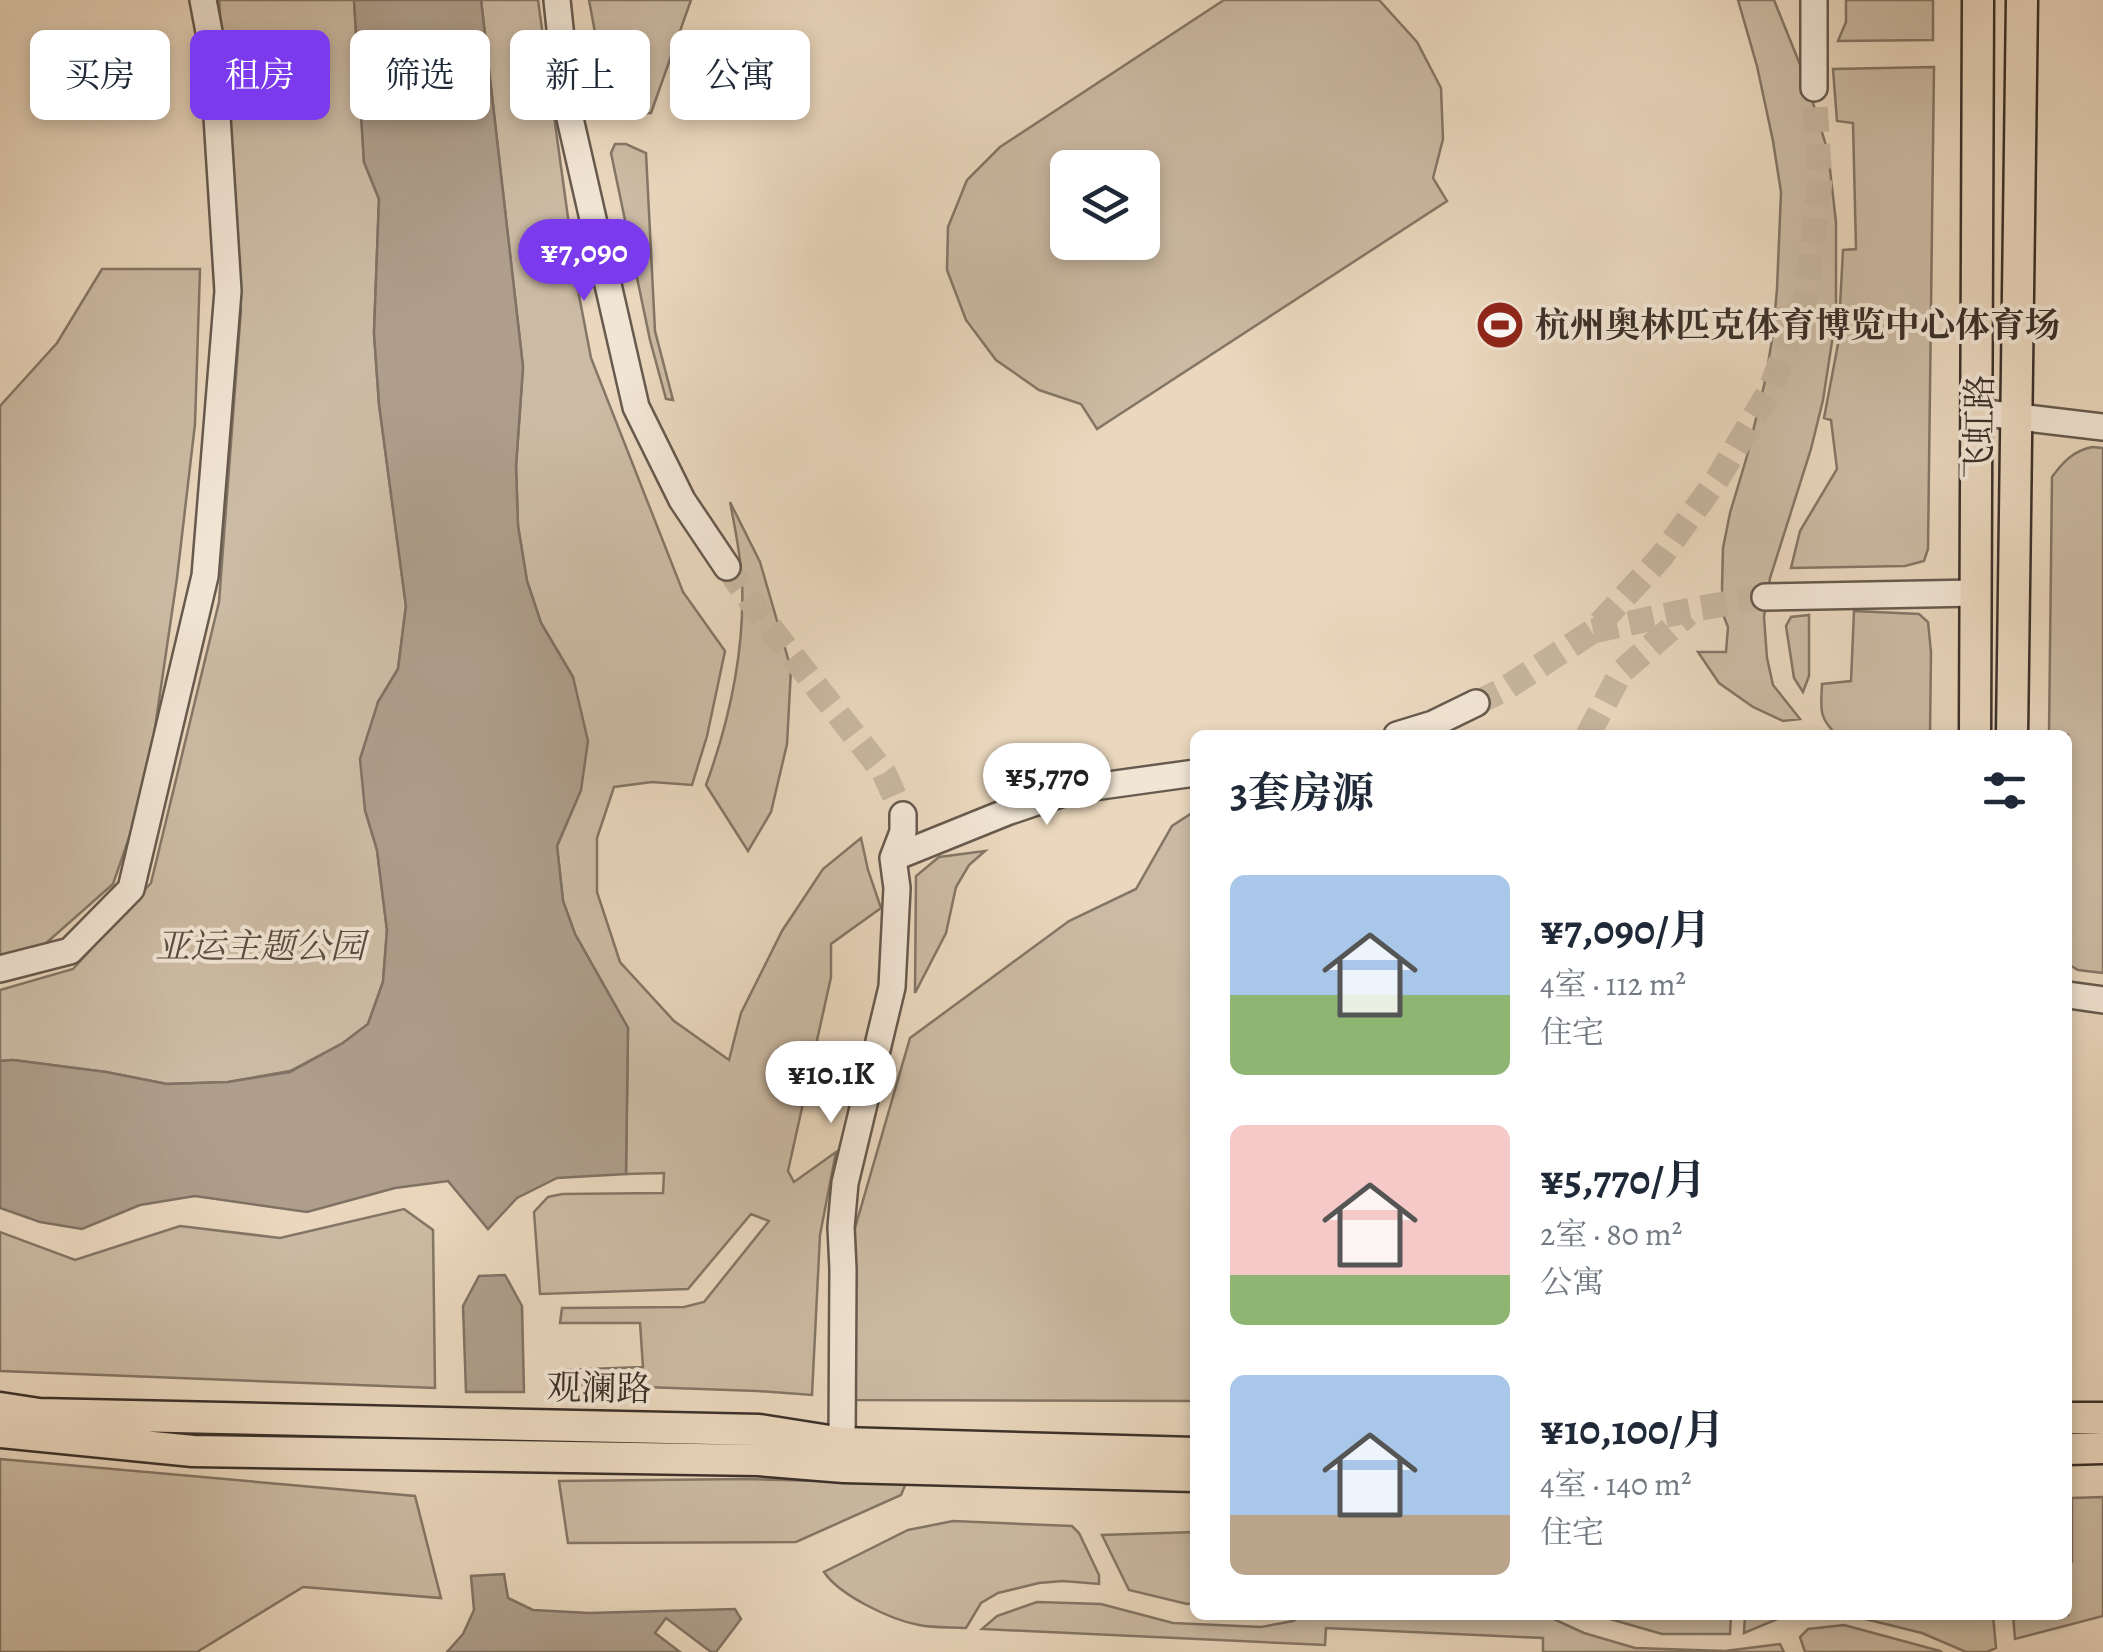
<!DOCTYPE html>
<html lang="zh">
<meta charset="utf-8">
<style>
:root{--surface:#fff;--page:#f6f6f7;--text:#1f2937;--muted:#747a83;--accent:#7c3aed}
body{margin:0;font-family:Alegreya,"Noto Serif SC",serif;background:var(--page);color:var(--text);height:100vh;display:flex;flex-direction:column;font-size:38px;white-space:nowrap}
*{box-sizing:border-box;margin:0}
p{font-size:32px;color:var(--muted)}
.icon{flex:none;width:55px;height:55px;fill:none;stroke:currentColor;stroke-width:2;stroke-linecap:round;stroke-linejoin:round}
.map{position:relative;flex:1;overflow:hidden}
.side{position:absolute;left:1190px;top:730px;width:882px;height:890px;display:flex;flex-direction:column;background:var(--surface);border-radius:15px;box-shadow:0 5px 15px #0003}
.side>*{flex:none}
.top-card{position:absolute;left:30px;top:30px;width:950px;height:90px;display:flex;gap:20px}
.buttons{position:absolute;left:1050px;top:150px;display:grid;gap:20px}
.buttons a{display:grid;place-items:center;width:110px;height:110px;border-radius:15px;background:var(--surface);box-shadow:0 5px 15px #0003;font-size:50px}
.price{position:absolute;translate:-50% -85px;padding:0 22px;border-radius:35px;background:#fff;color:#222;font-size:32px;line-height:65px;filter:drop-shadow(0 2px 5px #0008)}
.price::after{content:'';position:absolute;left:50%;top:60px;width:30px;height:22px;margin-left:-15px;background:inherit;clip-path:polygon(0 0,100% 0,50% 100%)}
.price.on{background:var(--accent);color:#fff}
ul{padding:0;list-style:none}
li{display:flex;align-items:center;gap:30px;height:250px;padding:0 40px}
li span{display:grid;place-items:center;flex:none;width:280px;height:200px;border-radius:15px;color:#555}
li>.icon{margin-inline-start:auto}
span .icon{width:120px;height:120px;fill:#fffc;stroke-width:1}
li b{font-size:42px}
h2{display:flex;justify-content:space-between;align-items:center;height:120px;padding:0 40px;font-size:42px}
.tag{padding:0 35px;border-radius:15px;background:var(--surface);box-shadow:0 5px 15px #0003;font-size:35px;line-height:90px}
.tag.on{background:var(--accent);color:#fff}
.map>svg:first-child{display:block}
.green{fill:#ccbba4;stroke:#847666;stroke-width:2.5;fill-rule:evenodd}
.water{fill:#ae9e8b;stroke:#807264;stroke-width:2.5}
.lines{fill:none;stroke-linecap:round;stroke-linejoin:round}
.minor-tunnel{stroke:#c7b69f;stroke-width:25;stroke-dasharray:25 12;stroke-linecap:butt}
.minor-casing{stroke:#675a4e;stroke-width:30}
.major-casing{stroke:#3b3029;stroke-width:35}
.minor{stroke:#f1e5d4;stroke-width:25}
.major{stroke:#ead7bd;stroke-width:30}
.labels{text-anchor:middle;stroke-width:8;stroke-linejoin:round;paint-order:stroke}
.poi-label{font-size:35px;font-weight:bold;fill:#3b3029;stroke:#f1e5d4;text-anchor:start}
.street-label{font-size:35px;fill:#3b3029;stroke:#f1e5d4}
.park-label{font-size:35px;font-style:italic;fill:#584c42;stroke:#f1e5d4}
</style>
<div class="map">
<svg width="2103" height="1652" viewBox="0 0 2103 1652">
<rect width="100%" height="100%" fill="#ead7bd"/>
<filter id="stains"><feTurbulence type="fractalNoise" baseFrequency=".002" numOctaves="4"/><feColorMatrix values="0 0 0 0 .2 0 0 0 0 .09 0 0 0 0 .02 0 0 0 .5 -.17"/></filter>
<radialGradient id="worn" r=".72"><stop offset=".6" stop-color="#630" stop-opacity="0"/><stop offset="1" stop-color="#630" stop-opacity=".3"/></radialGradient>
<path class="green" d="M219,0H354L364,162L379,199L374,333L379,404L406,606L398,669L378,702L365,810L377,850L387,930L383,982L368,1024L343,1043L290,1071L228,1082L167,1084L106,1072L13,1060L0,1061V990L73,969L151,883L219,602L241,309Z
M481,0H538L578,290L591,358L683,592L725,651L707,736L692,785L652,782L614,787L597,838V892L620,962L674,1021L729,1060L741,1013L782,931L823,869L861,838L868,870L881,908L831,944V977L788,1171L794,1182L836,1152L820,1235L812,1395L757,1391L560,1384L563,1370L643,1367L640,1323H560L562,1308L684,1307L704,1302L769,1221L751,1214L688,1289L540,1294L534,1212L548,1197L562,1194L663,1193L664,1173L626,1174L628,1028L575,934L563,901L557,846L581,790L573,677L541,623L527,581L518,526L516,466L523,367Z
M589,0H691L651,113L633,114L608,103Z
M1224,0H1379L1417,42L1441,88L1443,139L1433,178L1447,201L1097,429L1081,404L1039,390L996,360L966,320L947,270L948,227L967,180L1000,147ZM1068,168H1142V242H1068Z
M1738,0H1774L1805,77L1828,152L1836,222V316L1823,400L1811,449L1770,578L1764,617L1767,658L1773,685L1800,719L1783,721L1753,707L1719,683L1698,652H1726L1728,627L1724,617L1722,588L1723,548L1730,513L1747,456L1766,377L1773,333L1777,289L1781,192L1773,141L1757,66Z
M1846,0H1933V40L1838,41L1846,22Z
M1934,67L1928,549L1924,561L1905,566L1791,568L1800,531L1837,469L1831,420L1824,418L1838,344L1843,250L1856,249L1853,123L1837,121L1833,69Z
M615,144H626L646,153L655,331L673,400L666,399L650,340L611,153Z
M102,269H200L195,424L177,578L146,789L113,884L45,944L0,955V406L57,343Z
M2092,447L2103,448V973L2078,970L2068,964V735H2049L2052,477C2063,462 2073,451 2092,447Z
M730,502L760,562L791,669L787,744L771,812L748,851L706,785C730,719 745,649 742,579C740,553 735,527 730,502Z
M1854,611L1919,614L1928,622L1931,652L1930,735H1837C1818,717 1821,709 1822,684L1851,681Z
M1809,615V676L1803,692L1794,678L1786,626L1791,617Z
M1195,811V1401L855,1400L853,1367V1235L910,1038L1069,921L1136,889L1172,826Z
M985,851L969,865L956,887L946,933L915,993L916,876L939,857Z
M404,1209L433,1230L435,1388L0,1371V1232L75,1260L180,1226L280,1238Z
M0,1459L415,1496L441,1598L303,1587L197,1652H0Z
M746,1479L906,1483L901,1495L796,1542L568,1543L559,1481Z
M2103,1497V1616L2015,1639L2013,1615H2068V1563L2072,1562V1498Z
M953,1521L1072,1526L1079,1533L1099,1575V1584L1063,1581L1039,1583L998,1593L981,1603L966,1628C950,1627 934,1628 919,1625C891,1620 839,1595 824,1572L908,1530Z
M1195,1532V1603L1187,1604L1129,1590L1102,1535Z
M1037,1602L1101,1604L1173,1623L1261,1627L1293,1621L1303,1615H1545L1584,1633L1635,1648L1725,1651L1780,1644L1784,1652H1543V1638L1326,1628L1325,1645L982,1629L997,1616Z
M1596,1615H1731L1730,1634H1662Z
M1745,1615H1993L1996,1648L1987,1652H1966L1922,1633L1865,1619L1825,1616L1780,1618L1744,1633Z
M1844,1625L1940,1651L1942,1652H1805L1800,1637L1808,1629Z"/>
<path class="water" d="M354,0H481L523,367L516,466L518,526L527,581L541,623L573,677L588,741L581,790L557,846L563,901L575,934L628,1028L626,1174L557,1178L517,1198L488,1229L448,1181L395,1188L307,1212L195,1196L140,1205L82,1229L40,1222L0,1208V1061L13,1060L106,1072L167,1084L228,1082L290,1072L343,1043L368,1024L383,982L387,930L377,850L365,810L360,759L378,702L398,669L406,606L379,404L374,333L379,199L364,162Z
M505,1275L522,1306L524,1392H466L463,1306L479,1276Z
M504,1574L508,1598L533,1610L589,1613L735,1609L741,1619L716,1652H711L666,1618L655,1633L680,1652H447L463,1634L474,1610L471,1576Z"/>
<g class="lines">
<path class="minor-tunnel" d="M727,567L762,617L884,773L903,815
M1593,631L1695,609L1765,597
M1476,703L1503,690L1593,631L1661,557L1718,478L1770,390L1806,295L1820,182L1814,88
M1588,735L1621,672L1688,614"/>
<g class="minor-casing">
<path id="minor" d="M557,0L569,114L636,407L682,500L727,567
M1814,0V88
M1977,412L2103,427
M1765,597L1976,593
M1397,735L1433,724L1476,703
M893,858L1007,812L1072,790L1195,773
M0,969L70,951L131,889L205,576L228,291L213,53L203,0
M2068,995L2103,1000
M842,1443L843,1269L841,1227L845,1183L892,987L897,888L893,858L903,832V815"/>
</g>
<g class="major-casing">
<path id="major" d="M1975,735L1978,0
M2012,735L2022,0
M0,1408L39,1414L759,1430L842,1443L1195,1453
M2068,1418H2103
M0,1432L193,1451L758,1460L844,1467L1195,1476
M2068,1449L2103,1448"/>
</g>
<use href="#minor" class="minor"/>
<use href="#major" class="major"/>
</g>
<defs>
<g id="stadium-disc" transform="scale(2.5)"><circle r="9.5" fill="#8f2418" stroke="#f1e5d4"/><path d="M0-5a6.5 5 0 1 0 0 10a6.5 5 0 1 0 0-10ZM-3.5-1.8h7v3.6h-7Z" fill="#fff"/></g>
</defs>
<g fill-rule="evenodd">
<use href="#stadium-disc" x="1500" y="325"/>
</g>
<g class="labels">
<g class="poi-label">
<text x="1535" y="337">杭州奥林匹克体育博览中心体育场</text>
</g>
<g class="street-label">
<text transform="translate(1979 427) rotate(-89)" y="12">飞虹路</text>
<text transform="translate(599 1388) rotate(1)" y="12">观澜路</text>
</g>
<g class="park-label">
<text x="260" y="958">亚运主题公园</text>
</g>
</g>
<rect width="100%" height="100%" filter="url(#stains)"/>
<rect width="100%" height="100%" fill="url(#worn)"/>
</svg>
<div class="buttons">
<a><svg class="icon" aria-label="layers" viewBox="0 0 24 24"><path d="M12 4l9 5-9 5-9-5zM3 14l9 5 9-5"/></svg></a>
</div>
<b class="price on" style="left:584px;top:304px">¥7,090</b>
<b class="price" style="left:1047px;top:828px">¥5,770</b>
<b class="price" style="left:831px;top:1126px">¥10.1K</b>
<div class="top-card">
<a class="tag">买房</a>
<a class="tag on">租房</a>
<a class="tag">筛选</a>
<a class="tag">新上</a>
<a class="tag">公寓</a>
</div>
<section class="side">
<h2>3套房源<svg class="icon" aria-label="filters" viewBox="0 0 24 24"><path d="M4 7h16M4 17h16"/><circle cx="9" cy="7" r="2"/><circle cx="15" cy="17" r="2"/></svg></h2>
<ul>
<li><span style="background:linear-gradient(#a9c7e8 60%,#8fb573 0)"><svg class="icon" aria-label="home" viewBox="0 0 24 24"><path d="M3 11l9-7 9 7M6 9v11h12V9"/></svg></span><div><b>¥7,090/月</b><p>4室 · 112 m²</p><p>住宅</p></div></li>
<li><span style="background:linear-gradient(#f6c9c9 75%,#8fb573 0)"><svg class="icon" aria-label="home" viewBox="0 0 24 24"><path d="M3 11l9-7 9 7M6 9v11h12V9"/></svg></span><div><b>¥5,770/月</b><p>2室 · 80 m²</p><p>公寓</p></div></li>
<li><span style="background:linear-gradient(#a9c7e8 70%,#b9a48a 0)"><svg class="icon" aria-label="home" viewBox="0 0 24 24"><path d="M3 11l9-7 9 7M6 9v11h12V9"/></svg></span><div><b>¥10,100/月</b><p>4室 · 140 m²</p><p>住宅</p></div></li>
</ul>
</section>
</div>
